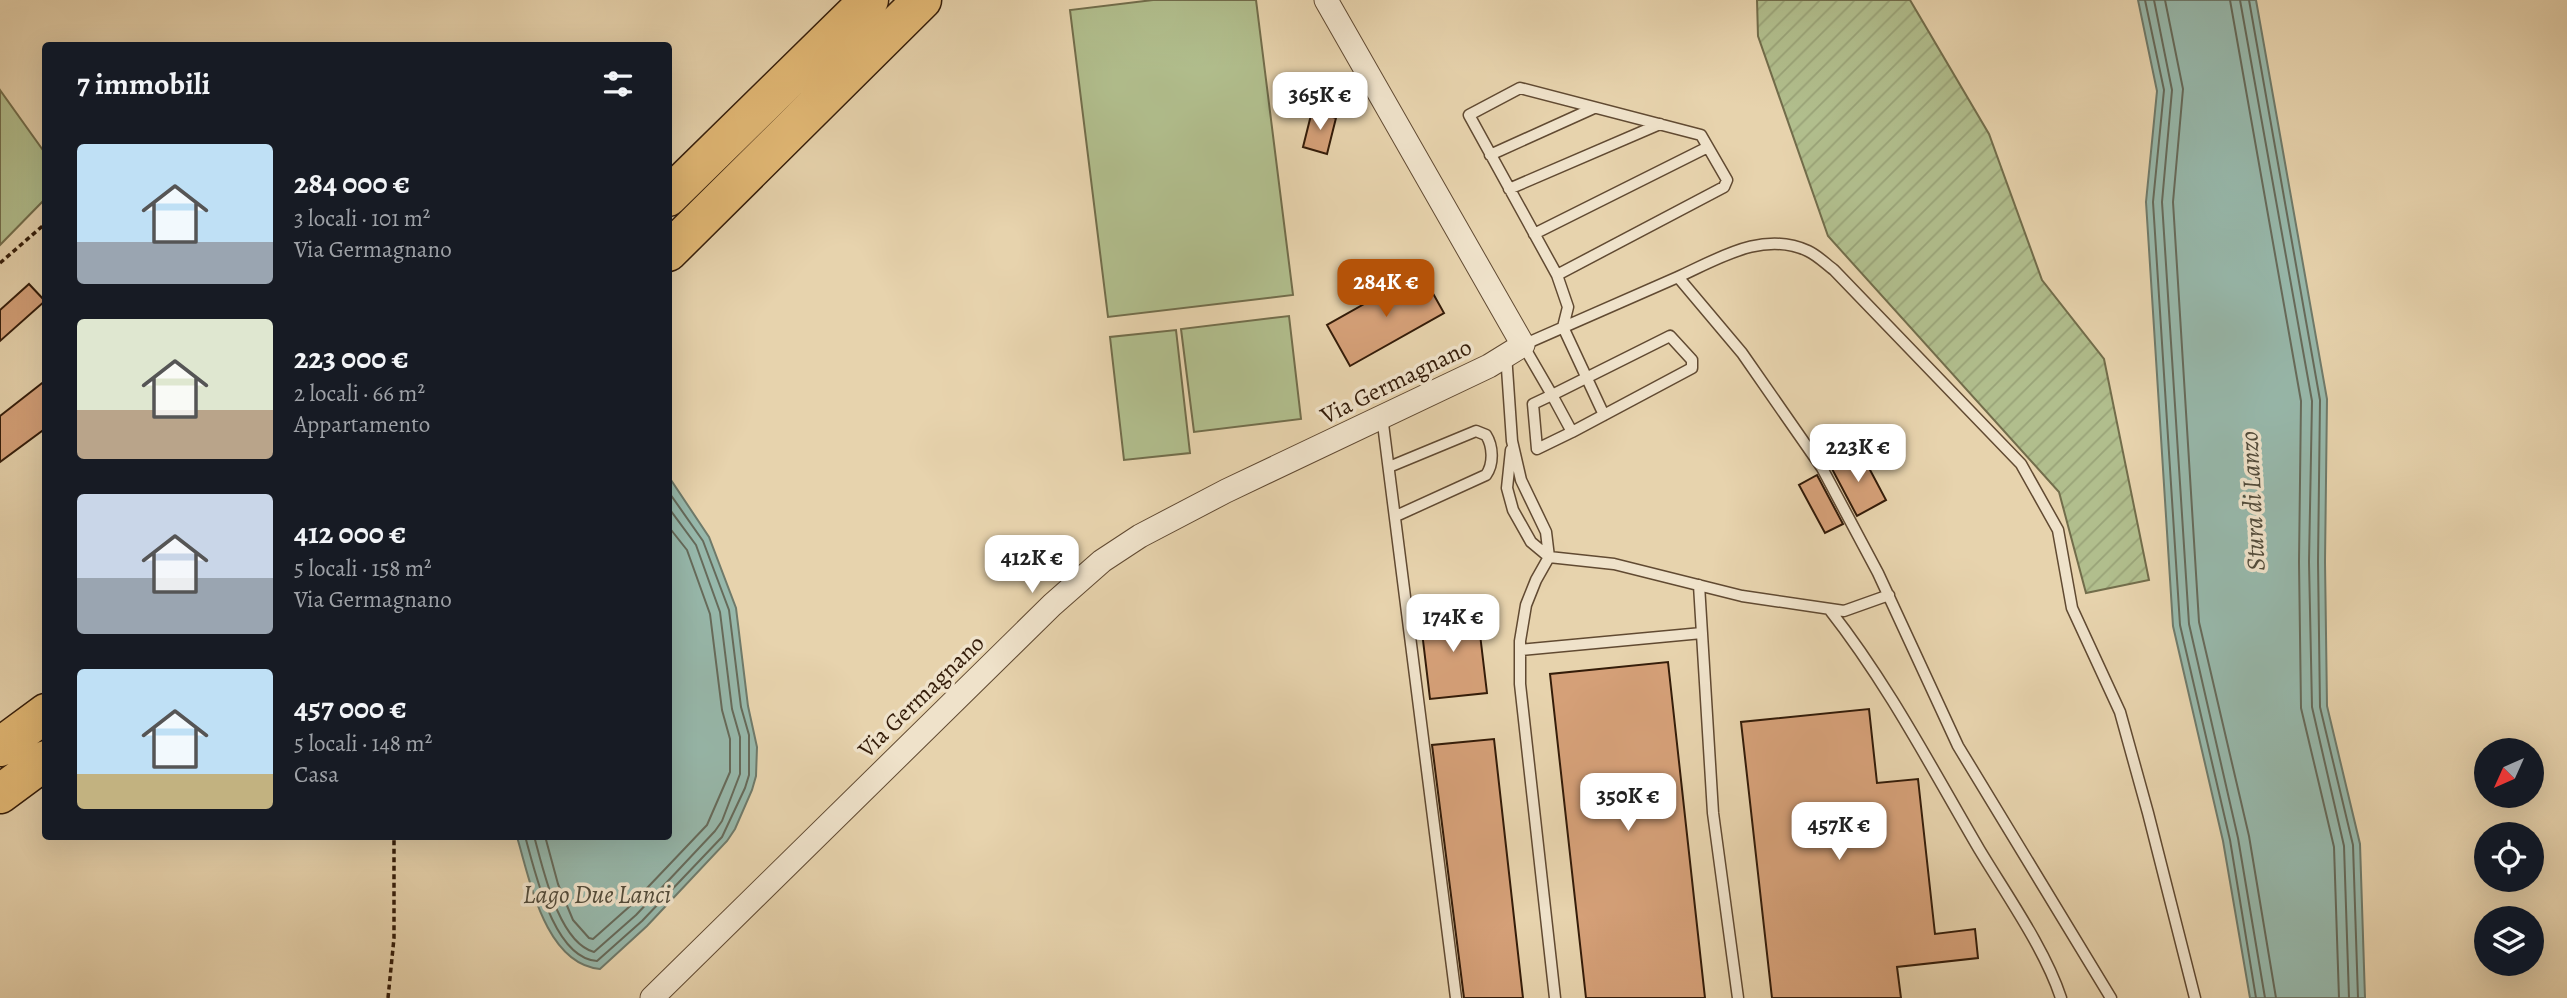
<!DOCTYPE html>
<html lang="it">
<meta charset="utf-8">
<style>
:root{--surface:#171b24;--page:#242831;--text:#f1f3f6;--muted:#9ea1a6;--accent:#b45309}
body{margin:0;font-family:Alegreya,serif;background:var(--page);color:var(--text);height:100vh;display:flex;flex-direction:column;font-size:26px;white-space:nowrap}
*{box-sizing:border-box;margin:0}
p{font-size:23px;color:var(--muted)}
.icon{flex:none;width:38px;height:38px;fill:none;stroke:currentColor;stroke-width:2;stroke-linecap:round;stroke-linejoin:round}
.map{position:relative;flex:1;overflow:hidden}
.sheet{position:absolute;left:42px;top:42px;width:630px;height:798px;display:flex;flex-direction:column;background:var(--surface);border-radius:7px;box-shadow:0 7px 28px #0002}
.sheet>*{flex:none}
.needle{width:46px;rotate:225deg}
.controls{position:absolute;left:2474px;top:738px;display:grid;gap:14px}
.controls a{display:grid;place-items:center;width:70px;height:70px;border-radius:50%;background:var(--surface);box-shadow:0 7px 28px #0002;font-size:35px}
.price{position:absolute;translate:-50% -60px;padding:0 16px;border-radius:14px;background:#fff;color:#222;font-size:23px;line-height:46px;filter:drop-shadow(0 2px 4px #0008)}
.price::after{content:'';position:absolute;left:50%;top:42px;width:21px;height:16px;margin-left:-10px;background:inherit;clip-path:polygon(0 0,100% 0,50% 100%)}
.price.selected{background:var(--accent);color:#fff}
ul{padding:0;list-style:none}
li{display:flex;align-items:center;gap:21px;height:175px;padding:0 35px}
li span{display:grid;place-items:center;flex:none;width:196px;height:140px;border-radius:7px;color:#555}
li>.icon{margin-inline-start:auto}
span .icon{width:84px;height:84px;fill:#fffc;stroke-width:1}
li b{font-size:30px}
h2{display:flex;justify-content:space-between;align-items:center;height:84px;padding:0 35px;font-size:30px}
.map>svg:first-child{display:block}
.grass{fill:#b1be8d;stroke:#726d4b;stroke-width:2}
.garden{fill:url(#garden-furrows);stroke:#726d4b;stroke-width:2}
.water{fill:#97b8ab;stroke:#6f7a6a;stroke-width:2}
.lines{fill:none;stroke-linecap:round;stroke-linejoin:round}
.shore{stroke:#666a5a;stroke-width:2}
.building{fill:#d5a078;stroke:#341c09;stroke-width:2}
.lane-casing{stroke:#614a32;stroke-width:13}
.street-casing{stroke:#614a32;stroke-width:25}
.highway-casing{stroke:#341c09;stroke-width:41}
.path{stroke:#341c09;stroke-width:3.5;stroke-dasharray:5 3.5;stroke-linecap:butt}
.lane{stroke:#efe2ca;stroke-width:10}
.street{stroke:#efe2ca;stroke-width:23}
.highway{stroke:#e4ba76;stroke-width:38}
.labels{text-anchor:middle;stroke-width:7;stroke-linejoin:round;paint-order:stroke}
.street-label{font-size:24px;fill:#341c09;stroke:#efe2ca}
.water-label{font-size:26px;font-style:italic;fill:#524b3a;stroke:#efe2ca}
</style>
<div class="map">
<svg width="2567" height="998" viewBox="0 0 2567 998">
<defs>
<pattern id="garden-furrows" width="10" height="10" patternUnits="userSpaceOnUse" patternTransform="scale(1.75)"><rect width="10" height="10" fill="#b1be8d"/><path d="M-1 1l2-2M0 10L10 0M9 11l2-2" fill="none" stroke="#99a378"/></pattern>
</defs>
<rect width="100%" height="100%" fill="#e7d3ad"/>
<filter id="stains"><feTurbulence type="fractalNoise" baseFrequency=".00286" numOctaves="4"/><feColorMatrix values="0 0 0 0 .2 0 0 0 0 .09 0 0 0 0 .02 0 0 0 .5 -.17"/></filter>
<radialGradient id="worn" r=".72"><stop offset=".6" stop-color="#630" stop-opacity="0"/><stop offset="1" stop-color="#630" stop-opacity=".3"/></radialGradient>
<path class="grass" d="M1153,0H1256L1293,295L1108,317L1070,10Z
M0,90L45,153V199L0,245Z
M1289,316L1301,419L1194,432L1181,329Z
M1176,330L1190,453L1124,460L1110,337Z"/>
<path class="garden" d="M1757,0H1910L1989,134L2042,280L2104,359L2149,580L2086,593L2059,492L1828,236L1758,36Z"/>
<path class="water" d="M2138,0H2256L2327,399L2325,562L2327,706L2360,844L2365,998H2250L2223,841L2173,626L2146,202L2157,91Z
M669,477L709,537L736,608L748,706L757,747L756,776L752,790L735,829L727,841L647,926L600,969C545,964 530,880 517,837L668,836Z"/>
<g class="lines">
<path class="shore" d="M2145,0L2164,90L2153,202L2180,625L2230,840L2256,998
M2154,0L2172,90L2162,202L2189,624L2238,838L2265,998
M2165,0L2183,89L2173,202L2199,622L2249,836L2276,998
M2230,0L2301,401L2299,562L2301,708L2334,847L2339,998
M2240,0L2312,401L2309,562L2312,707L2344,846L2349,998
M2249,0L2320,400L2318,562L2320,707L2353,845L2358,998
M525,836C535,871 553,958 597,961L642,921L722,837L745,788L749,775V735L741,707L729,610L703,541L668,491
M534,836C543,868 558,942 594,952L636,915L715,831L722,821L740,774V737L732,709L720,612L696,545L668,507
M545,836L558,884L573,920L589,938L593,939L629,907L707,825L730,772V739L722,710L710,614L687,550L668,526"/>
</g>
<path class="building" d="M1312,111L1336,118L1327,154L1303,147Z
M1421,272L1444,313L1350,366L1327,325Z
M29,284L45,301L0,341V310Z
M46,380V428L0,462V416Z
M1860,451L1886,500L1857,516L1831,467Z
M1817,475L1843,524L1825,533L1799,485Z
M1477,609L1487,693L1430,699L1420,615Z
M1668,662L1705,998H1586L1550,674Z
M1869,709L1877,783L1918,779L1935,934L1975,929L1978,958L1897,967L1901,998H1772L1741,722Z
M1494,739L1523,998H1464L1432,745Z"/>
<g class="lines">
<g class="lane-casing">
<path id="lane" d="M1490,155L1594,108
M1509,189L1660,124
M1534,234L1708,147
M1557,275L1724,187L1727,180L1701,135L1520,88L1469,115L1557,275L1568,307L1563,327L1604,415
M1678,277C1718,259 1763,230 1808,251C1817,255 1826,264 1834,270L2021,464L2058,530L2072,608L2120,712L2148,813L2195,998
M1670,336L1692,360V368L1572,432L1552,395Z
M1506,354L1512,441L1521,480L1546,532L1549,557L1536,580L1526,605L1520,641V684L1555,998
M1382,416L1456,998
M1572,432L1537,449L1533,404L1552,395L1523,345L1678,277L1742,353L1822,468L1878,573L1958,746L2111,998
M1511,450L1507,488L1513,510L1531,542L1549,557L1614,564L1742,596L1844,611L1889,595
M1389,467L1476,431L1486,435C1493,446 1494,464 1486,475L1396,516
M1699,585L1713,813L1738,998
M1829,609C1888,684 1931,767 1979,849C2006,894 2045,949 2061,998
M1520,650L1702,633"/>
</g>
<g class="street-casing">
<path id="street" d="M652,998L1052,605L1102,561L1140,536L1226,491L1489,366L1523,345L1326,0"/>
</g>
<g class="highway-casing">
<path id="highway" d="M668,197L869,0
M668,252L922,0
M0,747L46,713
M0,794L46,760"/>
</g>
<path class="path" d="M0,263L46,223
M388,998L394,938V836"/>
<use href="#lane" class="lane"/>
<use href="#street" class="street"/>
<use href="#highway" class="highway"/>
</g>
<g class="labels">
<g class="street-label">
<text transform="translate(1396 381) rotate(-26)" y="8">Via Germagnano</text>
<text transform="translate(921 696) rotate(-44)" y="8">Via Germagnano</text>
</g>
<g class="water-label">
<text transform="translate(2252 501) rotate(-93)" y="9">Stura di Lanzo</text>
<text x="597" y="903">Lago Due Lanci</text>
</g>
</g>
<rect width="100%" height="100%" filter="url(#stains)"/>
<rect width="100%" height="100%" fill="url(#worn)"/>
</svg>
<div class="controls">
<a><svg class="needle" viewBox="-14 -14 28 28"><path d="M0-13l5 13h-10z" fill="#e53935"/><path d="M0 13l5-13h-10z" fill="#9ea1a6"/></svg></a>
<a><svg class="icon" aria-label="locate" viewBox="0 0 24 24"><circle cx="12" cy="12" r="6"/><path d="M12 2v4M12 18v4M2 12h4M18 12h4"/></svg></a>
<a><svg class="icon" aria-label="layers" viewBox="0 0 24 24"><path d="M12 4l9 5-9 5-9-5zM3 14l9 5 9-5"/></svg></a>
</div>
<b class="price" style="left:1320px;top:132px">365K €</b>
<b class="price selected" style="left:1386px;top:319px">284K €</b>
<b class="price" style="left:1858px;top:484px">223K €</b>
<b class="price" style="left:1032px;top:595px">412K €</b>
<b class="price" style="left:1453px;top:654px">174K €</b>
<b class="price" style="left:1628px;top:833px">350K €</b>
<b class="price" style="left:1839px;top:862px">457K €</b>
<section class="sheet">
<h2>7 immobili<svg class="icon" aria-label="filters" viewBox="0 0 24 24"><path d="M4 7h16M4 17h16"/><circle cx="9" cy="7" r="2"/><circle cx="15" cy="17" r="2"/></svg></h2>
<ul>
<li><span style="background:linear-gradient(#bfe0f5 70%,#9aa5b1 0)"><svg class="icon" aria-label="home" viewBox="0 0 24 24"><path d="M3 11l9-7 9 7M6 9v11h12V9"/></svg></span><div><b>284 000 €</b><p>3 locali · 101 m²</p><p>Via Germagnano</p></div></li>
<li><span style="background:linear-gradient(#dfe7d0 65%,#b9a48a 0)"><svg class="icon" aria-label="home" viewBox="0 0 24 24"><path d="M3 11l9-7 9 7M6 9v11h12V9"/></svg></span><div><b>223 000 €</b><p>2 locali · 66 m²</p><p>Appartamento</p></div></li>
<li><span style="background:linear-gradient(#c9d6e8 60%,#9aa5b1 0)"><svg class="icon" aria-label="home" viewBox="0 0 24 24"><path d="M3 11l9-7 9 7M6 9v11h12V9"/></svg></span><div><b>412 000 €</b><p>5 locali · 158 m²</p><p>Via Germagnano</p></div></li>
<li><span style="background:linear-gradient(#bfe0f5 75%,#c2b280 0)"><svg class="icon" aria-label="home" viewBox="0 0 24 24"><path d="M3 11l9-7 9 7M6 9v11h12V9"/></svg></span><div><b>457 000 €</b><p>5 locali · 148 m²</p><p>Casa</p></div></li>
</ul>
</section>
</div>
